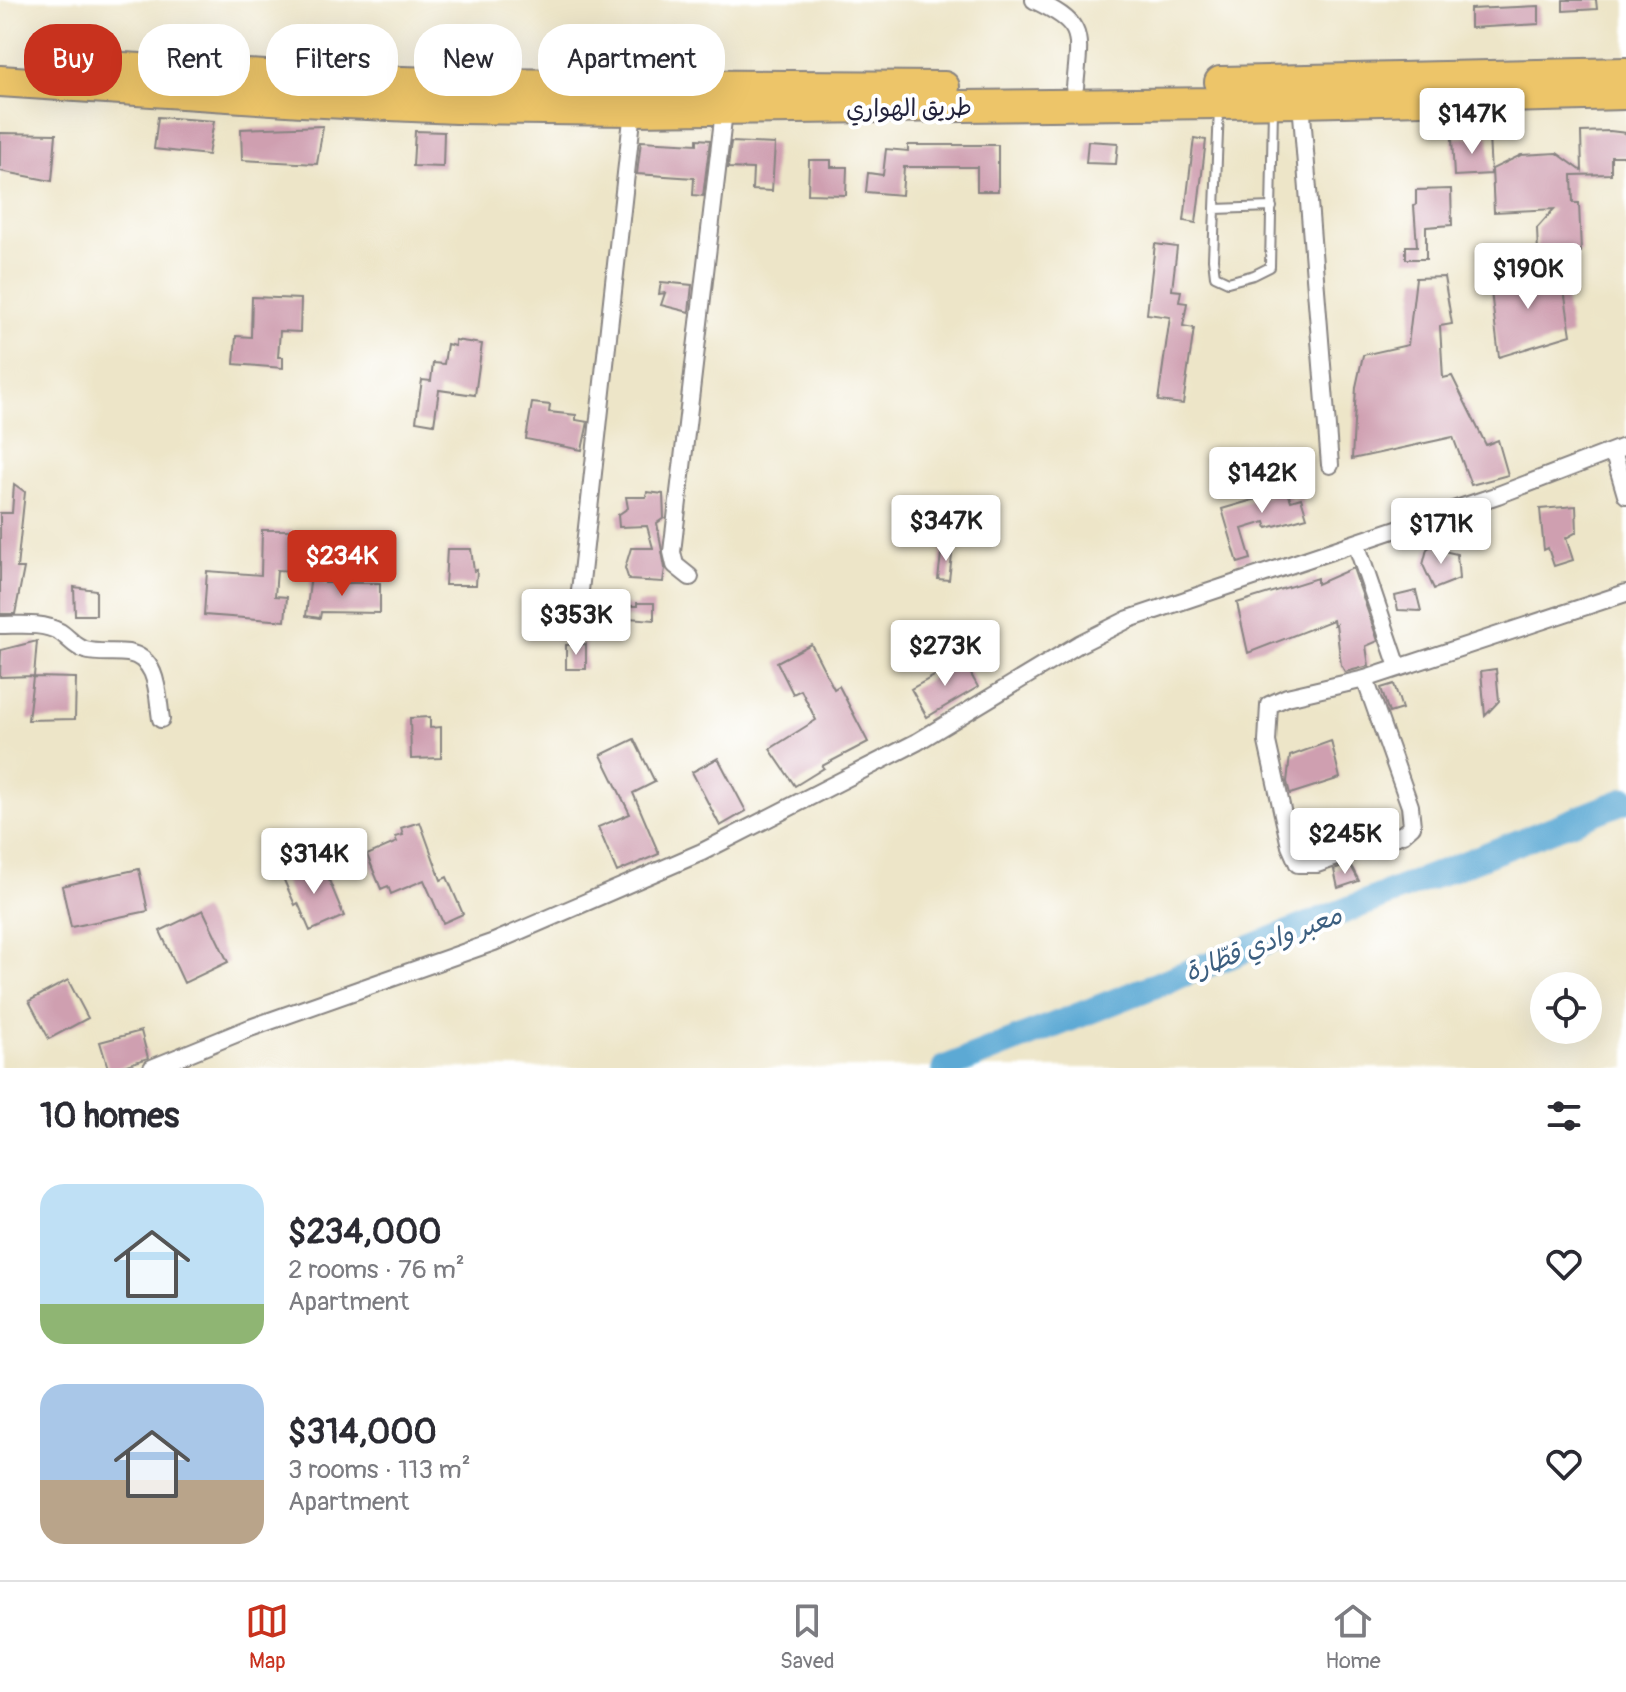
<!DOCTYPE html>
<meta charset="utf-8">
<style>
:root{--surface:#fff;--page:#f7f7f7;--text:#2b2b33;--muted:#7c7c81;--line:#e1e1e2;--accent:#c8321e}
body{margin:0;font-family:Pangolin,"Playpen Sans Arabic",sans-serif;background:var(--page);color:var(--text);height:100vh;display:flex;flex-direction:column;font-size:30px;white-space:nowrap}
*{box-sizing:border-box;margin:0}
p{font-size:26px;color:var(--muted)}
.icon{flex:none;width:44px;height:44px;fill:none;stroke:currentColor;stroke-width:2;stroke-linecap:round;stroke-linejoin:round}
.map{position:relative;height:1068px;overflow:hidden}
.drawer{display:flex;flex-direction:column;background:var(--surface);flex:1}
.drawer>*{flex:none}
.guide{position:absolute;left:24px;top:24px;width:800px;height:72px;display:flex;gap:16px}
.controls{position:absolute;left:1530px;top:972px;display:grid;gap:16px}
.controls a{display:grid;place-items:center;width:72px;height:72px;border-radius:50%;background:var(--surface);box-shadow:0 8px 32px #0002;font-size:40px}
.price{position:absolute;translate:-50% -68px;padding:0 18px;border-radius:8px;background:#fff;color:#222;font-size:26px;line-height:52px;filter:drop-shadow(0 2px 4px #0008)}
.price::after{content:'';position:absolute;left:50%;top:48px;width:24px;height:18px;margin-left:-12px;background:inherit;clip-path:polygon(0 0,100% 0,50% 100%)}
.price.selected{background:var(--accent);color:#fff}
ul{padding:0;list-style:none}
li{display:flex;align-items:center;gap:24px;height:200px;padding:0 40px}
li span{display:grid;place-items:center;flex:none;width:224px;height:160px;border-radius:24px;color:#555}
li>.icon{margin-inline-start:auto}
span .icon{width:96px;height:96px;fill:#fffc;stroke-width:1}
li b{font-size:34px}
h2{display:flex;justify-content:space-between;align-items:center;height:96px;padding:0 40px;font-size:34px}
.tag{padding:0 28px;border-radius:32px;background:var(--surface);box-shadow:0 8px 32px #0002;font-size:28px;line-height:72px}
.tag.selected{background:var(--accent);color:#fff}
.tab-bar{display:flex;justify-content:space-around;align-items:center;height:112px;border-top:2px solid var(--line);background:var(--surface);font-size:22px;color:var(--muted)}
.tab-bar a{display:grid;justify-items:center;gap:4px}
.tab-bar .selected{color:var(--accent)}
.map>svg:first-child{display:block}
.lines{fill:none;stroke-linecap:round;stroke-linejoin:round}
.river{stroke:#5ba9d4;stroke-width:26}
.building{fill:#cf9fb0}
.lane-casing{stroke:#888482;stroke-width:12}
.street-casing{stroke:#888482;stroke-width:20}
.highway-casing{stroke:#888482;stroke-width:34}
.lane{stroke:#fff;stroke-width:8}
.street{stroke:#fff;stroke-width:16}
.highway{stroke:#edc569;stroke-width:30}
.labels{text-anchor:middle;stroke-width:8;stroke-linejoin:round;paint-order:stroke}
.street-label{font-size:24px;fill:#22223b;stroke:#fff}
.water-label{font-size:26px;font-style:italic;fill:#3c5f80;stroke:#fff}
</style>
<div class="map">
<svg width="1626" height="1068" viewBox="0 0 1626 1068">
<rect width="100%" height="100%" fill="#fff"/>
<filter id="ink" filterUnits="userSpaceOnUse"><feTurbulence type="fractalNoise" baseFrequency=".0125" numOctaves="2"/><feDisplacementMap in="SourceGraphic" scale="16" xChannelSelector="R" yChannelSelector="G"/><feConvolveMatrix kernelMatrix="1 2 1 2 8 2 1 2 1" color-interpolation-filters="sRGB"/></filter>
<filter id="wash" filterUnits="userSpaceOnUse"><feTurbulence type="fractalNoise" baseFrequency=".006" numOctaves="4" result="noise"/><feDisplacementMap in="SourceGraphic" scale="32" xChannelSelector="R" yChannelSelector="G"/><feGaussianBlur stdDeviation="1.8" result="paint"/><feColorMatrix in="noise" values="0 0 0 0 0 0 0 0 0 0 0 0 0 0 0 0 0 1.4 0 .05"/><feComposite in="paint" operator="in"/></filter>
<g filter="url(#wash)">
<rect width="100%" height="100%" fill="#ede5c8"/>
<g class="lines">
<path class="river" d="M945,1068L1626,800"/>
</g>
<g id="blocks">
<path class="building" d="M1563,0H1596L1597,9L1563,11Z
M1539,6V24L1470,28V9Z
M158,117L214,121L208,155L154,149Z
M323,126L317,164L242,160L241,129Z
M415,131L444,132L443,167L413,166Z
M1610,131L1626,133V156H1611V174L1572,175L1573,203H1579L1581,252L1538,254L1537,228L1554,209L1494,212L1492,169L1521,155L1557,153L1582,171L1581,132Z
M0,133L56,134L52,181L0,171Z
M1489,136L1491,174L1454,176L1452,138Z
M1194,138L1206,140L1196,223L1184,221Z
M697,139L710,140L703,196L693,195L694,178L637,174L641,141L697,144Z
M1088,141L1118,143L1116,164L1086,163Z
M731,142L775,144L772,191L752,190L753,169L728,168Z
M908,145H998V191H977V167H904L902,195L866,192L868,173L883,175L886,149L908,151Z
M809,160H831V167H847L846,195L808,194Z
M1451,189L1452,225L1426,227V259H1406V246H1417L1414,206L1416,205V190Z
M1155,244L1177,247L1172,290L1181,291L1179,302L1187,303L1183,326L1194,328L1183,404L1158,401L1170,317L1147,314Z
M1489,275L1562,277L1571,335L1499,357Z
M1444,277L1452,324L1440,326L1443,378L1452,376L1486,445L1498,440L1508,475L1471,485L1453,437L1352,459L1356,387L1363,355L1408,345L1416,278Z
M661,282L692,285L689,312L661,305L665,293L659,294Z
M252,297L301,299L300,332L280,331L278,357H283V368L234,364L236,336L251,337Z
M455,340L482,344L475,395L439,390L434,424L416,421L422,380L431,381L433,363L444,364L447,344L455,346Z
M532,403L550,405L549,412L576,415V420L588,422L582,450L526,439Z
M1283,477L1291,501L1301,498L1307,517L1267,528L1265,522L1242,529L1251,559L1238,563L1222,509L1270,495L1266,482Z
M14,484L25,492L17,568H24L15,614H0V513H12Z
M647,492L663,494L664,518L657,523L665,568L663,582L629,580L625,568L631,548H653L647,526L619,527L618,515L628,508L626,497H646Z
M1576,506L1577,532L1566,538L1573,560L1554,566L1548,548L1544,550L1540,509Z
M262,530H293L292,571L277,570L275,596L287,597L285,621L204,615L207,571L261,575Z
M1437,542L1439,550L1457,554L1459,579L1434,589L1423,565L1427,549Z
M942,546L953,547L949,580L938,579Z
M447,549H471L474,571L477,570L476,585H445Z
M1353,568L1378,641L1366,646L1369,666L1345,672L1341,665L1336,624L1334,625L1333,620L1248,653L1237,603L1317,578V584Z
M311,575L325,577V583H380V613L321,612L320,618L306,616Z
M74,587L96,590V615H75Z
M1416,591L1421,611L1398,610L1395,596Z
M637,603H654V620L615,617V621L589,620L590,605L637,606Z
M37,641L34,676L0,677L1,650Z
M586,644V669H566V645Z
M811,644L834,689L839,686L868,742L822,766L824,768L795,786L770,749L816,720L801,690L793,694L777,662Z
M963,660L978,687L927,717L911,689Z
M1496,669L1499,701L1485,716L1481,671Z
M33,677L76,678L75,719L28,720Z
M1394,684L1402,709L1389,713L1381,688Z
M430,717V728L441,727V758L411,759L410,718Z
M634,739L655,782L633,793L659,854L617,872L598,827L630,814L601,755Z
M1331,741L1340,778L1290,794L1287,782L1290,756Z
M718,758L746,811L720,826L692,772Z
M420,822L441,880L447,877L463,914L443,923L424,880L391,894L388,886L381,889L367,855L397,842L395,837L403,835L401,828Z
M321,861L344,916L310,931L298,903L295,905L283,878Z
M1350,864L1359,881L1338,888L1334,870Z
M139,869L148,911L71,927L62,886Z
M203,910L228,962L184,983L160,931Z
M68,980L88,1018L49,1039L29,1001Z
M141,1031L148,1058L117,1068H108L100,1042Z"/>
</g>
</g>
<g filter="url(#ink)">
<use href="#blocks" fill-opacity="0" stroke="#888482" stroke-width="2"/>
<g class="lines">
<g class="lane-casing">
<path id="lane" d="M1219,108L1213,259L1215,276L1228,282L1254,275L1270,267L1273,107
M1215,209L1272,207"/>
</g>
<g class="street-casing">
<path id="street" d="M1034,0C1086,25 1080,33 1075,87
M1301,102L1330,465
M1613,451L1626,495
M1356,543L1398,667
M690,577L675,565L672,552L724,111
M578,609L633,110
M0,625C20,625 42,622 60,632C69,638 75,647 85,650C99,654 114,651 128,653C159,658 157,695 161,719
M1365,679L1410,806L1412,826L1403,834L1317,864H1298L1290,846L1267,742L1269,705L1287,697L1365,679L1626,593
M152,1068L250,1028L494,942L702,852L917,742L1079,644L1129,619L1498,495L1626,446"/>
</g>
<g class="highway-casing">
<path id="highway" d="M53,64L335,80L469,84L944,87
M0,81L302,101L456,108L633,110L1301,102L1626,94
M1220,82L1626,73"/>
</g>
<use href="#lane" class="lane"/>
<use href="#street" class="street"/>
<use href="#highway" class="highway"/>
</g>
</g>
<g class="labels">
<g class="street-label">
<text transform="translate(909 108) rotate(-1)" y="8">طريق الهواري</text>
</g>
<g class="water-label">
<text transform="translate(1263 943) rotate(-21)" y="9">معبر وادي قطّارة</text>
</g>
</g>
</svg>
<div class="controls">
<a><svg class="icon" aria-label="locate" viewBox="0 0 24 24"><circle cx="12" cy="12" r="6"/><path d="M12 2v4M12 18v4M2 12h4M18 12h4"/></svg></a>
</div>
<b class="price" style="left:1472px;top:156px">$147K</b>
<b class="price" style="left:1528px;top:311px">$190K</b>
<b class="price" style="left:1262px;top:515px">$142K</b>
<b class="price" style="left:946px;top:563px">$347K</b>
<b class="price" style="left:1441px;top:566px">$171K</b>
<b class="price selected" style="left:342px;top:598px">$234K</b>
<b class="price" style="left:576px;top:657px">$353K</b>
<b class="price" style="left:945px;top:688px">$273K</b>
<b class="price" style="left:1345px;top:876px">$245K</b>
<b class="price" style="left:314px;top:896px">$314K</b>
<div class="guide">
<a class="tag selected">Buy</a>
<a class="tag">Rent</a>
<a class="tag">Filters</a>
<a class="tag">New</a>
<a class="tag">Apartment</a>
</div>
</div>
<section class="drawer">
<h2>10 homes<svg class="icon" aria-label="filters" viewBox="0 0 24 24"><path d="M4 7h16M4 17h16"/><circle cx="9" cy="7" r="2"/><circle cx="15" cy="17" r="2"/></svg></h2>
<ul>
<li><span style="background:linear-gradient(#bfe0f5 75%,#8fb573 0)"><svg class="icon" aria-label="home" viewBox="0 0 24 24"><path d="M3 11l9-7 9 7M6 9v11h12V9"/></svg></span><div><b>$234,000</b><p>2 rooms · 76 m²</p><p>Apartment</p></div><svg class="icon" aria-label="heart" viewBox="0 0 24 24"><path d="M12 20l-8-8c-3-5 5-10 8-4 3-6 11-1 8 4z"/></svg></li>
<li><span style="background:linear-gradient(#a9c7e8 60%,#b9a48a 0)"><svg class="icon" aria-label="home" viewBox="0 0 24 24"><path d="M3 11l9-7 9 7M6 9v11h12V9"/></svg></span><div><b>$314,000</b><p>3 rooms · 113 m²</p><p>Apartment</p></div><svg class="icon" aria-label="heart" viewBox="0 0 24 24"><path d="M12 20l-8-8c-3-5 5-10 8-4 3-6 11-1 8 4z"/></svg></li>
</ul>
</section>
<nav class="tab-bar">
<a class="selected"><svg class="icon" aria-label="map" viewBox="0 0 24 24"><path d="M3 6l6-2 6 2 6-2v14l-6 2-6-2-6 2zM9 4v14M15 6v14"/></svg>Map</a>
<a><svg class="icon" aria-label="saved" viewBox="0 0 24 24"><path d="M7 4h10v16l-5-4-5 4z"/></svg>Saved</a>
<a><svg class="icon" aria-label="home" viewBox="0 0 24 24"><path d="M3 11l9-7 9 7M6 9v11h12V9"/></svg>Home</a>
</nav>
